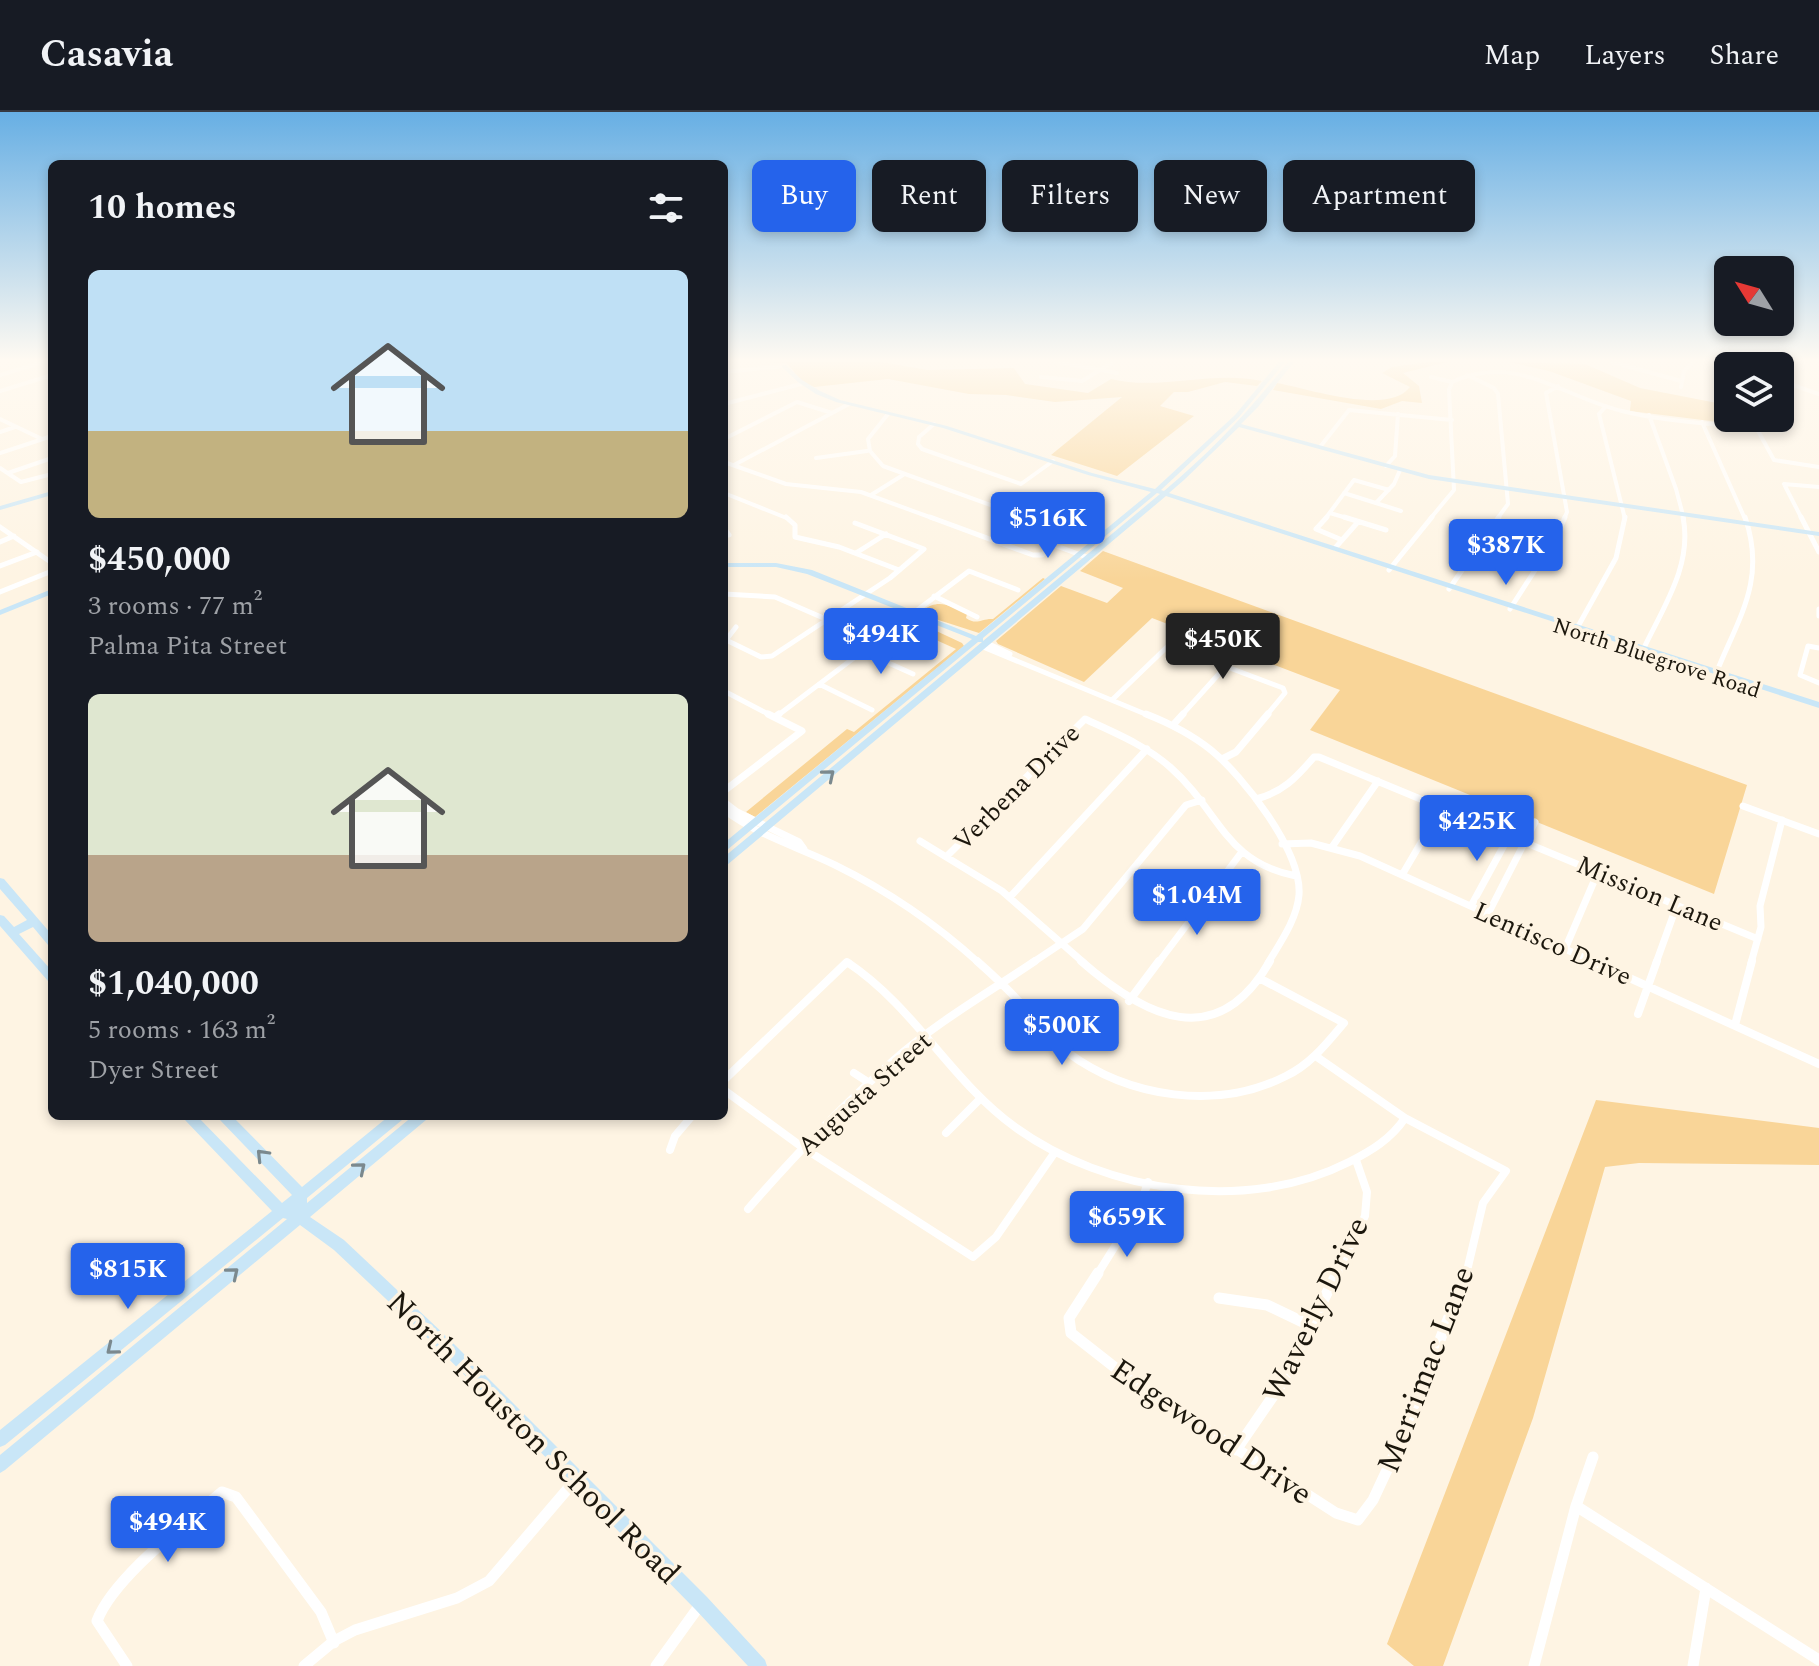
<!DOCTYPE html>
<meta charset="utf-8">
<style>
:root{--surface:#171b24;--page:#242831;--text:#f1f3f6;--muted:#9ea1a6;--line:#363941;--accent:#2563eb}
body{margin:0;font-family:Spectral,serif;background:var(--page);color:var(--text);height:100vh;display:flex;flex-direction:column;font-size:30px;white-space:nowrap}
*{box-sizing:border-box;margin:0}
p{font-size:26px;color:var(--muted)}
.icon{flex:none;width:44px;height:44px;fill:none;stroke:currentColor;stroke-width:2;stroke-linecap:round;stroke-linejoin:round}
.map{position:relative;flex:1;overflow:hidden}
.details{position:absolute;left:48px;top:48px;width:680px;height:960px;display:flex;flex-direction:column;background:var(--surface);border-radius:12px;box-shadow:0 4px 12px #0003}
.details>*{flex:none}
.guide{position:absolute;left:752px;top:48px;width:760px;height:72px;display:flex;gap:16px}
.needle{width:52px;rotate:307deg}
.buttons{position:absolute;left:1714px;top:144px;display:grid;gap:16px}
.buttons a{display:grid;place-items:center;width:80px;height:80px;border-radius:12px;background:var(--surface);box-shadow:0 4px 12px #0003;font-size:40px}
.price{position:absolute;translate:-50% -68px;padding:0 18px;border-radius:8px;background:var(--accent);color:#fff;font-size:26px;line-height:52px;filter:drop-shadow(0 2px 4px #0008)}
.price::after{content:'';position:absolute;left:50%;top:48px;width:24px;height:18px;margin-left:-12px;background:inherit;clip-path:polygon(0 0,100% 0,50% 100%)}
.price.current{background:#222;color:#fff}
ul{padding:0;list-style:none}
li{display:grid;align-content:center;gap:16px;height:424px;padding:0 40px}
li span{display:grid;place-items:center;height:248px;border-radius:12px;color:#555}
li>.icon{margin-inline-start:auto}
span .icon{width:144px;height:144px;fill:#fffc;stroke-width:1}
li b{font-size:34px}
h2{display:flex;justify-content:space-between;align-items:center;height:96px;padding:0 40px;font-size:34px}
.pill{padding:0 28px;border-radius:12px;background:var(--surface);box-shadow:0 4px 12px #0003;font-size:28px;line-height:72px}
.pill.current{background:var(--accent);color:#fff}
header{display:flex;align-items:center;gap:48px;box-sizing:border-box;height:112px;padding:0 40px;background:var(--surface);border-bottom:2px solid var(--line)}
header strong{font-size:38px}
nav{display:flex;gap:44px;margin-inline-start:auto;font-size:28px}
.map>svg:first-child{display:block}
.green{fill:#f9d598}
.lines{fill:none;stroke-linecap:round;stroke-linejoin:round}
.street-far4{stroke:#fff;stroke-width:4}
.street-far3{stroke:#fff;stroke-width:5}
.street-far2{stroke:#fff;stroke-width:7}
.street-far1{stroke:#fff;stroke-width:8}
.street{stroke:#fff;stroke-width:11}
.secondary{fill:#c9e6f7;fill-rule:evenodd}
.oneway{stroke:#7b898e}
.labels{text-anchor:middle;stroke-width:7;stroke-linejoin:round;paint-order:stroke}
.far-street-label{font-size:22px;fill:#1c170d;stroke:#fef4e3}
.street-label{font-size:26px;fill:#1c170d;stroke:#fef4e3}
.near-street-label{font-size:32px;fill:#1c170d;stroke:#fef4e3}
</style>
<header>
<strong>Casavia</strong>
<nav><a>Map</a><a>Layers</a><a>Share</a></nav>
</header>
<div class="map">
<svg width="1819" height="1554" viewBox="0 0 1819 1554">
<rect width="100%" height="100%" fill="#fef4e3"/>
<path class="green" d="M768,250H881L928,258L1014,256L1025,272L1088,281L1111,267C1160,279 1211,258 1262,269L1257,274L1225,270L1188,280H1174L1160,294L1194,304L1117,364L1051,343L1122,285L1055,290L1006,283L969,282L888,267L814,275L802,270L787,251Z
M1429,250H1447L1403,261L1419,274L1422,291L1402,289L1381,297L1273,278L1277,271C1310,277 1388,304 1410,275L1382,261L1392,255Z
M1509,250L1585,252L1640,276L1722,292L1727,311L1630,299L1631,289L1549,259Z
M1103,439L1747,673L1714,782L1310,618L1340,578L1152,506L1084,570L998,532L996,529L1061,474L1107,491L1123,476L1080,459Z
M1043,466L1045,467L979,521L923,503L922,499C939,486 949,494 967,502L966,506C977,514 982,506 993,507Z
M908,509H915L962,531L964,534L755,705L746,700L847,617L854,620L956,537L903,513Z
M1596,988L1819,1016V1053L1639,1051L1605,1055L1533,1306L1443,1554H1414L1387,1532Z"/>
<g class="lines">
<path class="street-far4" d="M1058,250L1117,261
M1612,250L1681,269
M724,260L784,254
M0,263L43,250
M1467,263L1494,276L1498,282L1508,392L1497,407
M1041,265L1082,269L1113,250
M1431,265L1452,270
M1558,274L1546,281L1567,400L1564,407
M1681,275L1684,259L1693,250
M0,279L52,263
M724,292L801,272
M1606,294L1599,302L1625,407
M1780,300L1784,298L1793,273L1819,282
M888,302L868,327L870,339L883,354L1029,407
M1649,303L1676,377L1684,407
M1765,306L1757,317L1774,348L1819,355
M0,307L42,327
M1702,310L1745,407
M934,312L919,325L918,332L922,337L1021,372L1053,349
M0,320L15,315
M724,327L797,290L832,301
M1320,335L1349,298L1452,308
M0,341L52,324
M816,346L867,339
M724,350L786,372L861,380L935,407
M734,353L849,292
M1386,354L1395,344L1398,302
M0,356L21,370L52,362
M8,361L52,346
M1784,372L1802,407
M1784,372L1819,375
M724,381L789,407
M1344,381L1401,399
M871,383L903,363
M1376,391L1394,372L1400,358
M1330,401L1350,407
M1325,407L1354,368L1389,378
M1430,407L1454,378L1449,278L1452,270C1516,240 1562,285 1622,299C1666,310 1712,311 1757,317"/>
<path class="street-far3" d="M786,405L795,413V425L839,435L899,458
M930,405L1033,443H1042L1064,424L1059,418L1024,405
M1327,405L1316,417L1342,428
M1344,405L1386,418
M1801,405L1819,440
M0,415L52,451
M724,416L729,423H724
M0,430L14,424
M1054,433L1089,446
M1335,436L1358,410
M856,441L886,422
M0,454L37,440
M1389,458L1432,405
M1449,477L1499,405
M0,480L52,459
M724,482L775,485L828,508
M934,484L977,505
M1510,497L1557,424L1565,405
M1819,497V504
M1576,518L1616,446L1625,405
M724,527L761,545L772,544L890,466L924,437L855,411
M726,528L736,515
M987,531L1010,542
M983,535L1150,604
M1819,536L1808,534L1800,563L1819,571
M862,539L913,562
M1642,540C1662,497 1693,454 1683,405
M1715,564C1738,506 1767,469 1745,405
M819,572L872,598
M724,579L772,604
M1113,587L1169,533L1283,576L1285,581L1266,604
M777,604L969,459L1018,478
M1181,604L1226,554"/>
<path class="street-far2" d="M1146,602C1169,611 1191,622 1211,638C1243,664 1302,739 1299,783C1297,807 1280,831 1268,851
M775,605L779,602
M1173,613L1183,602
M1222,647L1236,640L1268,602
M724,679L802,619L768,602
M1256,687C1283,680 1296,666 1314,645H1319L1758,827
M724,690L737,700L799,730L804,737
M1743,694L1819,722
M724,698C757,723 798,735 835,753C888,779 936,812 979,851
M920,729L1002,779L1084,851
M1282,732L1311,731L1360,744L1596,851
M1332,735L1378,669
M947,744L1085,607C1115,621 1145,633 1170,655C1220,699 1224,750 1296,764
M1402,763L1442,695
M1010,785L1147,637
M1471,794L1520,704
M1488,802L1535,710
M1565,837L1598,760
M846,851H849
M1032,851L1083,817L1186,693L1202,688
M1158,851L1241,741
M1656,851L1677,793
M1751,851L1761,815L1760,794L1782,708"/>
<path class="street-far1" d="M977,849C994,864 1010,879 1025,896C1039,910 1051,927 1067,940C1129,986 1217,999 1286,964C1311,952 1327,931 1344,911L1259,866
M1081,849C1145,905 1217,942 1270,849
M1592,849L1819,952
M1129,889L1159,849
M1638,902L1657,849
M1735,913L1752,849
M1317,945L1405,1006L1506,1059L1483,1091L1466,1163
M854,961L868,970
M724,968L847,850C916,896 950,968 1015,1015C1106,1081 1247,1102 1349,1050C1371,1039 1391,1027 1405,1006
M724,978L802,1035L973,1145L996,1125L1055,1040
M946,1021L981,986
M670,1038L675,1024L692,1004
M748,1097C794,1044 842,994 894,948C937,910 988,881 1035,849
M1097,1163L1140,1094L1148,1070
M1336,1163L1365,1104L1367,1080L1356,1048"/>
<path class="street" d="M1098,1161L1069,1206L1071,1221L1136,1272L1336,1401L1358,1408L1373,1388L1401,1328L1466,1161
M1219,1186L1267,1193L1311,1214
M1236,1338L1280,1274L1337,1161
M1576,1394L1819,1548
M127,1554L97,1509C113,1466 186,1411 222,1380L236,1385L321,1500L334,1531
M304,1554L334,1529L355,1518L457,1486L489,1469L577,1366
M656,1554L700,1493
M1534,1554L1576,1394L1593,1345
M1693,1554L1706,1476"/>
<path class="secondary" d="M1279,250H1285L1239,305L1161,378L1164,379C1211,340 1250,298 1288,250H1294L1258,295L1241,312L1429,363L1819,420V424L1429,367L1239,315L1184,368L1169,381L1819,590V596L1166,384L727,753L724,754V745L982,530H978L727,738L724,739V731L972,527L807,462L776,455H724V451H776L812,458L976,524L1151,380L1088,363L943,316L836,290L816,282L798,270L782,255V253H786L802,268L820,279L840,288L947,314L1092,361L1155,377L1235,303ZM1157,381L1160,382L983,529V526Z
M52,379V383L0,398V394Z
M52,477V482L0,503V498Z
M0,766L4,767L52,823V834L48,833L33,815L19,822L52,859V870L48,869L0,814V803L4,804L14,815L27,808L0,777Z
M183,1004H197L282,1091L292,1083L220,1008L218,1004H232L302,1075L389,1004H404L402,1008L307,1086V1091L413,1004H428L426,1008L310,1105L344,1128L447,1225L707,1485L765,1548L767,1554H748L695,1497L437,1235L334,1138L300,1113L5,1358L0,1361V1343L287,1107L283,1106L5,1333L0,1335V1318L272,1099L185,1008Z"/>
</g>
<defs><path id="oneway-chevron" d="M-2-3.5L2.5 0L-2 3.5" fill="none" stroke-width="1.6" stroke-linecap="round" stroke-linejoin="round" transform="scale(2)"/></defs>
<g class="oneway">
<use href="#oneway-chevron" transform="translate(829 663) rotate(-40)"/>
<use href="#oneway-chevron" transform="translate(262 1043) rotate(-134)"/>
<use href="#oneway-chevron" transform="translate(360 1056) rotate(-40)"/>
<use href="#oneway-chevron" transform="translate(233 1161) rotate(-40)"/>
<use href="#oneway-chevron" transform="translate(112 1237) rotate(141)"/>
</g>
<linearGradient id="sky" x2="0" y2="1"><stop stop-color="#67afe4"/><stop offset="0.53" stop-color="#fffaf2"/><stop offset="1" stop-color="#fffaf2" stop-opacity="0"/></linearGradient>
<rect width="1819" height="468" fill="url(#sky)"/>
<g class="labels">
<g class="far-street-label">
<text transform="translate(1657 545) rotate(18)" y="8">North Bluegrove Road</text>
</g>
<g class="street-label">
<text transform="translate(1016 675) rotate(-45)" y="9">Verbena Drive</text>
<text transform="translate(1650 781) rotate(23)" y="9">Mission Lane</text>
<text transform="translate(1553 831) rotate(24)" y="9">Lentisco Drive</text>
<text transform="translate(864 981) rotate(-42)" y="9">Augusta Street</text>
</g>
<g class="near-street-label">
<text transform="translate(1315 1197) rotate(-64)" y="11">Waverly Drive</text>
<text transform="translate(1425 1257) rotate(-69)" y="11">Merrimac Lane</text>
<text transform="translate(1212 1319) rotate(34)" y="11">Edgewood Drive</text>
<text transform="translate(534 1325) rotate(45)" y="11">North Houston School Road</text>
</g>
</g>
</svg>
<div class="buttons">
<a><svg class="needle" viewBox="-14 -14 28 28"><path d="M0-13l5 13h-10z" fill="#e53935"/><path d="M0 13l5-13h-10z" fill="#9ea1a6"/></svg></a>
<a><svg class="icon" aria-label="layers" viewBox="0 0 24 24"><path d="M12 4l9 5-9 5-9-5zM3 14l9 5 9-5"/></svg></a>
</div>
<b class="price" style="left:1048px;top:448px">$516K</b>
<b class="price" style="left:1506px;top:475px">$387K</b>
<b class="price" style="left:881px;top:564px">$494K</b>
<b class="price current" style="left:1223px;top:569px">$450K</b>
<b class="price" style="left:1477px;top:751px">$425K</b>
<b class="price" style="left:1197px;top:825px">$1.04M</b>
<b class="price" style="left:1062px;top:955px">$500K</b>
<b class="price" style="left:1127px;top:1147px">$659K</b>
<b class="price" style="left:128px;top:1199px">$815K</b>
<b class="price" style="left:168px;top:1452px">$494K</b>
<div class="guide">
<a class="pill current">Buy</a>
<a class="pill">Rent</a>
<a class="pill">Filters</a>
<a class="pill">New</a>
<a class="pill">Apartment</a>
</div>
<section class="details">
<h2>10 homes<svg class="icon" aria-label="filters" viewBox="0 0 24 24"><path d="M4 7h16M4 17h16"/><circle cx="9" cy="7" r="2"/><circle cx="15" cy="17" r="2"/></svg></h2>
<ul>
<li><span style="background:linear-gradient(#bfe0f5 65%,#c2b280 0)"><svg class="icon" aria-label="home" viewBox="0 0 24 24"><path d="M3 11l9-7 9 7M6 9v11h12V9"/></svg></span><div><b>$450,000</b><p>3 rooms · 77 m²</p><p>Palma Pita Street</p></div></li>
<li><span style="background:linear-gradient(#dfe7d0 65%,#b9a48a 0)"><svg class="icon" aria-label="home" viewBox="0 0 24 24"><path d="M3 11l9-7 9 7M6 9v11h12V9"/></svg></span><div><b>$1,040,000</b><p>5 rooms · 163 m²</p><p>Dyer Street</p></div></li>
</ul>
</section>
</div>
